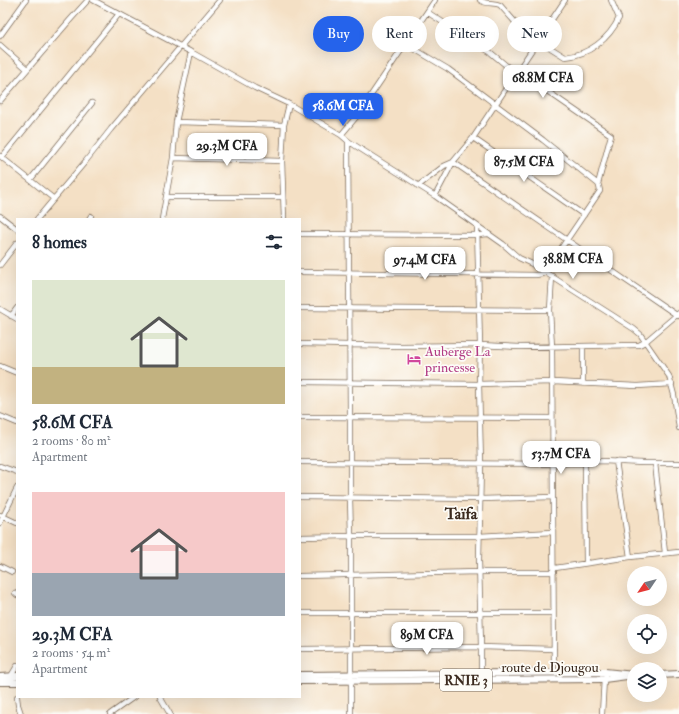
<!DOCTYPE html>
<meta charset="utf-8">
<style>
:root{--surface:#fff;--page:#f6f6f7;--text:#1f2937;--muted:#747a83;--accent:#2563eb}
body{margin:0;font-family:"IM FELL Double Pica",serif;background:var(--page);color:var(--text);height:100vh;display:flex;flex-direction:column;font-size:15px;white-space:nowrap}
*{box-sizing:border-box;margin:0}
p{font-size:13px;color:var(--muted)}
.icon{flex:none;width:22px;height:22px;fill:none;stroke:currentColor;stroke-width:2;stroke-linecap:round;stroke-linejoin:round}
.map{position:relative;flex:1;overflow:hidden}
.side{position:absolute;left:16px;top:218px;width:285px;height:480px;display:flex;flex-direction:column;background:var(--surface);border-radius:0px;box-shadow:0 4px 16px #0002}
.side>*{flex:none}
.banner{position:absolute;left:313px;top:16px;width:306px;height:36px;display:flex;gap:8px}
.needle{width:26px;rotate:235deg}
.tools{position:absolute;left:627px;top:566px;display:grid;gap:8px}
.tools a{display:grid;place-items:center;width:40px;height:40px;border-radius:50%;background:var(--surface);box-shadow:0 4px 16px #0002;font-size:20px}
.price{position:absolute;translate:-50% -34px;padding:0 9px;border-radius:8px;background:#fff;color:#222;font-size:13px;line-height:26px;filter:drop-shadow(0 1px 2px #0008)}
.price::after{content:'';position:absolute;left:50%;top:24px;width:12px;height:9px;margin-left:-6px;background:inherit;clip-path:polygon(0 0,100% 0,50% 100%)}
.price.selected{background:var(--accent);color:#fff}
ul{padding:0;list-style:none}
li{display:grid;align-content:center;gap:8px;height:212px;padding:0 16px}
li span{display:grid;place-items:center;height:124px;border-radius:0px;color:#555}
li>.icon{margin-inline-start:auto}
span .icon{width:72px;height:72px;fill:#fffc;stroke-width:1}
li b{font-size:17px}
h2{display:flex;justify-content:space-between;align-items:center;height:48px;padding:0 16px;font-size:17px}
.tag{padding:0 14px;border-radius:18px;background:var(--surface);box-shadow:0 4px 16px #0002;font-size:14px;line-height:36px}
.tag.selected{background:var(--accent);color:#fff}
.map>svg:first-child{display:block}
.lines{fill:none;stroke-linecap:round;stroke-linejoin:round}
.minor-casing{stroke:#7c6a58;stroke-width:6}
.highway-casing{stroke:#7c6a58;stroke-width:8}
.minor{stroke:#fff;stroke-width:4.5}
.highway{stroke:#fff;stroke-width:6}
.labels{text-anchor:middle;stroke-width:3.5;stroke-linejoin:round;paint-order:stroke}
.shield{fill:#fdfcf7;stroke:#75695f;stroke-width:1}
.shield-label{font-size:13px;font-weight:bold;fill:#3b2a1e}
.hotel-label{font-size:14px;fill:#b23c85;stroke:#fdfcf7;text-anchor:start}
.street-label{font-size:14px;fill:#3b2a1e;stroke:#fdfcf7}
.quarter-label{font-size:16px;font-weight:bold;fill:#3b2a1e;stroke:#fdfcf7}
</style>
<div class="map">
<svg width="679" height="714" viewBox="0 0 679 714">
<rect width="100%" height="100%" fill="#fdfcf7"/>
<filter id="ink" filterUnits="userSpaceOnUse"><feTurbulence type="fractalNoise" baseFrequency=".025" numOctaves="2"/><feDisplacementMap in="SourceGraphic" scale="8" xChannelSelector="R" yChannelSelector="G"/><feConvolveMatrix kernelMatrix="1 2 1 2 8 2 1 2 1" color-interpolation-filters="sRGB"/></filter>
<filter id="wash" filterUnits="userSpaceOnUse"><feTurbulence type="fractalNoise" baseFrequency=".012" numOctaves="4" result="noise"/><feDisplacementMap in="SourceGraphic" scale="16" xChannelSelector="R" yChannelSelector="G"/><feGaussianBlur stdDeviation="0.9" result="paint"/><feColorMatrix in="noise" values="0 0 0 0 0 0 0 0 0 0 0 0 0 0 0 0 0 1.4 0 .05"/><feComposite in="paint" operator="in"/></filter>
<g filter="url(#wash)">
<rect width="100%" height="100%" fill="#f4e0c5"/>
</g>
<g filter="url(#ink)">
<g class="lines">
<g class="minor-casing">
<path id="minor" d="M93,0L191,52L255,88L289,104L341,135L348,141L435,196L503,244L519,258L532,264L634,329L640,334L669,376L674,395L679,428
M480,0C486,5 493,2 500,5L522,30L565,57C589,55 609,39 619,18L611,0
M427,12L472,41L490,52L508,67L547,91L611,135L598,184
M0,36L26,0
M0,45L27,69
M0,101L70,20L88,0
M176,122L284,125
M341,135L357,116L435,0
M473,138L584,215
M348,141L350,417V498L351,536V714
M0,156L54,199
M2,157L119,14
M173,158L282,161
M30,180L92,103
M418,186L444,166L453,162L678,316
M435,196L453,162L473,138L565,0
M166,197H283
M0,216L17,229
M37,219L85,162L111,129L220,0
M89,219L91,216
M162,219L173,158L176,122L191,52
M284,219L282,161L284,125L289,104
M477,226L480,345L479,384L481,464L479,560L481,647V676
M300,234L478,235L488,234
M0,265L17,243
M300,272L536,275L542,274L545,272L600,191L599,186L598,184L543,140L448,69L406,44
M552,276L550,310L552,347L554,673
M300,308L550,310
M0,309L17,319
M11,316L17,308
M300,344L401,346L480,345L520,347L639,345L645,342L679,313
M0,366L17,373
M300,382L479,384L553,382L637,386L672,384
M583,384V346
M0,416L17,423
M300,417L552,418
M616,461L630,557
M300,462L553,464L603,461L643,463H679
M585,462L586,563
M655,463L665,553
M0,466L17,472
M300,497L481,499L553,497
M0,515L17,523
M0,523L17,488
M300,537L351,536H479L553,532
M0,566L12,572
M555,568L630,557L679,552
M300,576L479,572H554
M15,593L17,595
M300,613H553
M300,649L481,647L554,649
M11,676L17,666
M17,697L18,705L21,714
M160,697L170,714
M110,714L134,697
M602,714L604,679"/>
</g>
<g class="highway-casing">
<path id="highway" d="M300,675L605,672L634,675
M660,675L679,674
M0,677L17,676
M300,681L604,679L627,676
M0,682H17"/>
</g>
<use href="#minor" class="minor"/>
<use href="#highway" class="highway"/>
</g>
</g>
<defs>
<g id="hotel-bare" transform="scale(1.08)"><path d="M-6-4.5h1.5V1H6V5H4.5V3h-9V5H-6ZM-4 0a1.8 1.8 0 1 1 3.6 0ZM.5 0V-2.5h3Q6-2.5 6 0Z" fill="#d1479c" stroke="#fdfcf7" stroke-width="2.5" paint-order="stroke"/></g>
</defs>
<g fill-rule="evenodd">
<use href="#hotel-bare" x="414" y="359"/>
</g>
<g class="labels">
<rect class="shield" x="440" y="669" width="52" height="22" rx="3"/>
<g class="shield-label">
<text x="466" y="685">RNIE 3</text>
</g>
<g class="hotel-label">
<text x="425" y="356">Auberge La<tspan x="425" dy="16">princesse</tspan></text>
</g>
<g class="street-label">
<text x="550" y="672">route de Djougou</text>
</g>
<g class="quarter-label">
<text x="461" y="519">Taïfa</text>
</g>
</g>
</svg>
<div class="tools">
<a><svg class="needle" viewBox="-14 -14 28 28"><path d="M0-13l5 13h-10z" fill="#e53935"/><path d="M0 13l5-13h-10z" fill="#747a83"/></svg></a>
<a><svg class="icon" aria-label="locate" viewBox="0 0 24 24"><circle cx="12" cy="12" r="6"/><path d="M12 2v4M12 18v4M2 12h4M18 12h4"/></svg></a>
<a><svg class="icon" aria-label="layers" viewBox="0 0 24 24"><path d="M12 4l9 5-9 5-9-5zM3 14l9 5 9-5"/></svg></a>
</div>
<b class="price" style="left:543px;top:99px">68.8M CFA</b>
<b class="price selected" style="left:343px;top:127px">58.6M CFA</b>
<b class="price" style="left:227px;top:167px">29.3M CFA</b>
<b class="price" style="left:524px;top:183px">87.5M CFA</b>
<b class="price" style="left:573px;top:280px">38.8M CFA</b>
<b class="price" style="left:425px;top:281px">97.4M CFA</b>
<b class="price" style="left:561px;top:475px">53.7M CFA</b>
<b class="price" style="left:427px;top:656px">89M CFA</b>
<div class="banner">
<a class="tag selected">Buy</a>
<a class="tag">Rent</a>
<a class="tag">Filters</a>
<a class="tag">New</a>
</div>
<section class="side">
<h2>8 homes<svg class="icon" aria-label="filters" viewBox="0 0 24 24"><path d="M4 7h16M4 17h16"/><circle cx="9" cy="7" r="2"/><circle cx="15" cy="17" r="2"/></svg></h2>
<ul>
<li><span style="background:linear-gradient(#dfe7d0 70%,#c2b280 0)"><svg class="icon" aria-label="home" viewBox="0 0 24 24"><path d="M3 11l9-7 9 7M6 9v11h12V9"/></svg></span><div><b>58.6M CFA</b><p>2 rooms · 80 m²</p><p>Apartment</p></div></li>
<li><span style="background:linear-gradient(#f6c9c9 65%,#9aa5b1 0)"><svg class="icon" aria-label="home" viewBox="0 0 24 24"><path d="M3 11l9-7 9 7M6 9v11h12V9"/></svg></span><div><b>29.3M CFA</b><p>2 rooms · 54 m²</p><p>Apartment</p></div></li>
</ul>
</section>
</div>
